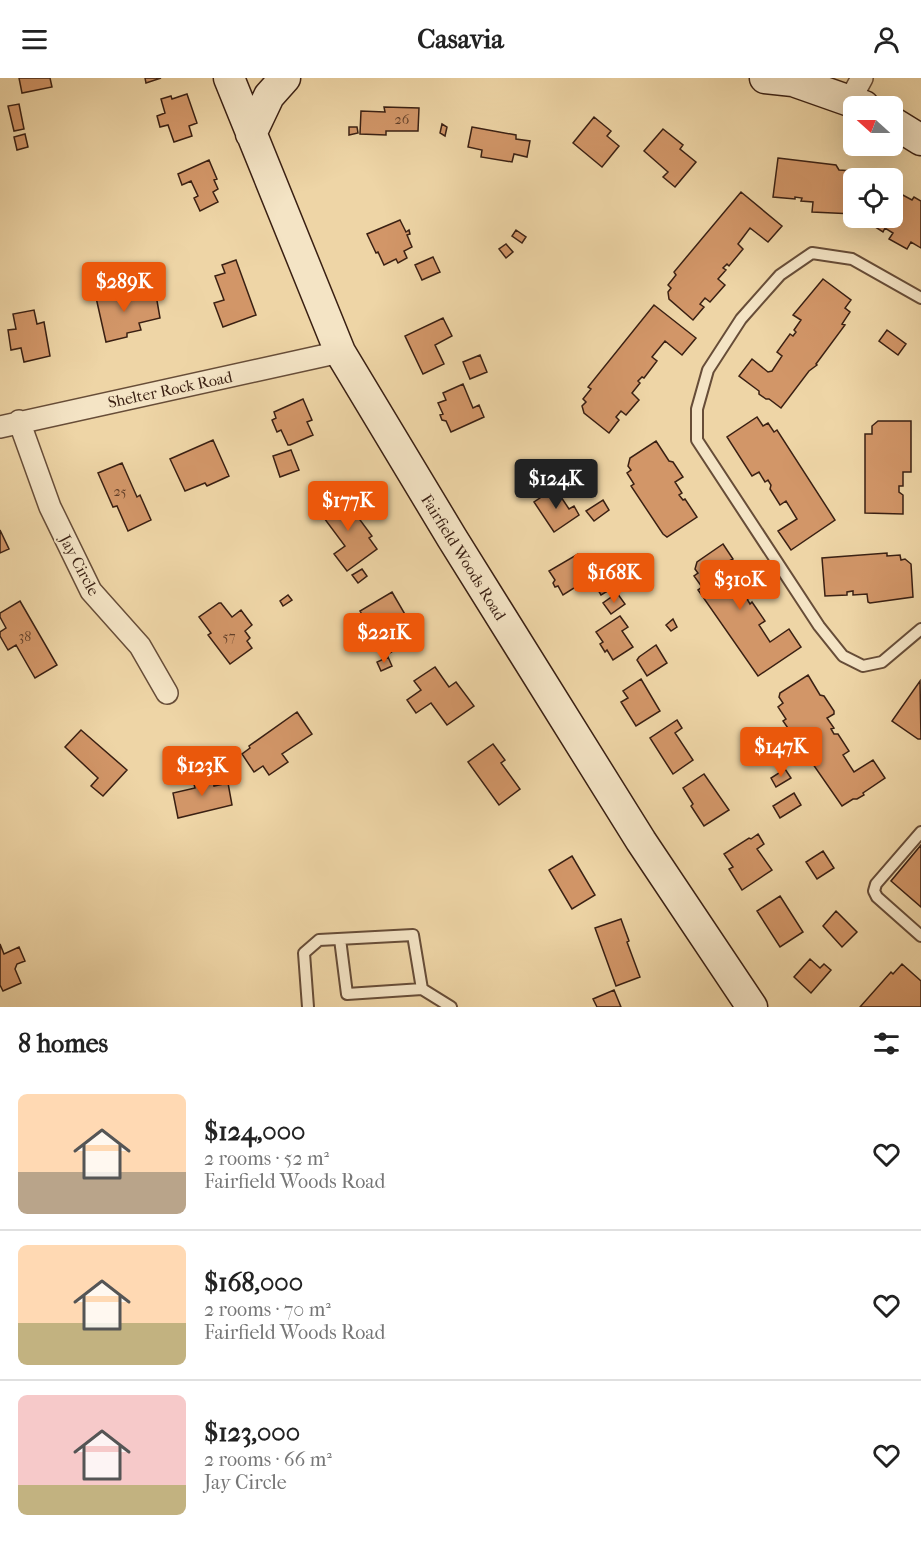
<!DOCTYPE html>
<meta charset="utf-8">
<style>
:root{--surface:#fff;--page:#f6f6f6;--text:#222;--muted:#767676;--line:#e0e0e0;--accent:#ea580c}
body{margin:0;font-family:"IM FELL French Canon",serif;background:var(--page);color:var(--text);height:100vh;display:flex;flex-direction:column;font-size:22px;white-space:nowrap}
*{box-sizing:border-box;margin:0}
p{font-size:20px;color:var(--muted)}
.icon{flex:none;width:33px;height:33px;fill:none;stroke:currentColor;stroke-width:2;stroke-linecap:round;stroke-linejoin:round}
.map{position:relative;height:929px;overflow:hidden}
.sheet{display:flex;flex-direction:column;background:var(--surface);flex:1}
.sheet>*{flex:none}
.needle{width:39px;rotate:291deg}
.controls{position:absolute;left:843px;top:18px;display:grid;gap:12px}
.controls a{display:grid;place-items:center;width:60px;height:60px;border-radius:9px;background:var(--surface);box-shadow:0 6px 24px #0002;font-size:30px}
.price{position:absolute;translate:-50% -51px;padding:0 14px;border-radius:6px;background:var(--accent);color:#fff;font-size:20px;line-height:39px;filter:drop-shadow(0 2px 3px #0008)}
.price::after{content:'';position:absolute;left:50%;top:36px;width:18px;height:14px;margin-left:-9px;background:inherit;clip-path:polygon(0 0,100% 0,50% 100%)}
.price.selected{background:#222;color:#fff}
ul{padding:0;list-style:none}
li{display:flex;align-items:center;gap:18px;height:150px;padding:0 18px}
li+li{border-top:2px solid var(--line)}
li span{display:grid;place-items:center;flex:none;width:168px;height:120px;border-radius:9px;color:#555}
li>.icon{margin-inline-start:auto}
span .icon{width:72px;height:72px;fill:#fffc;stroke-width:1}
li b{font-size:26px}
h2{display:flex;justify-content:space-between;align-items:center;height:72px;padding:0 18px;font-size:26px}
header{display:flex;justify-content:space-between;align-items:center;height:78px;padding:0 18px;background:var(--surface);font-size:27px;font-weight:700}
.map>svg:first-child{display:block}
.building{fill:#d29668;stroke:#3a2013;stroke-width:1.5}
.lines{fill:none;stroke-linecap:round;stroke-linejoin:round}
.service-casing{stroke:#674d38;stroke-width:14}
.minor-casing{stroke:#674d38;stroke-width:24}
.secondary-casing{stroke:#3a2013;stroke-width:33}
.service{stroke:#f4e4c5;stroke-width:10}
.minor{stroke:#f4e4c5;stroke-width:21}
.secondary{stroke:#f4e4c5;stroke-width:30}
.labels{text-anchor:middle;stroke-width:4.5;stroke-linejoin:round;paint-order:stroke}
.number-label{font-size:14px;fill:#603e28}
.street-label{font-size:16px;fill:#3a2013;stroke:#f4e4c5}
</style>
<header><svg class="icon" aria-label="menu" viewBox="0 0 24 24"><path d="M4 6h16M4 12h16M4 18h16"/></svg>Casavia<svg class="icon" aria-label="person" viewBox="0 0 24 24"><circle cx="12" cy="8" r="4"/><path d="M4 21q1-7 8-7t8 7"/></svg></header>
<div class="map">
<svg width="921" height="929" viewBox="0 0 921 929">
<rect width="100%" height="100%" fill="#eed5a6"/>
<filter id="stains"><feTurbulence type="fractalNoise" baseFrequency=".00333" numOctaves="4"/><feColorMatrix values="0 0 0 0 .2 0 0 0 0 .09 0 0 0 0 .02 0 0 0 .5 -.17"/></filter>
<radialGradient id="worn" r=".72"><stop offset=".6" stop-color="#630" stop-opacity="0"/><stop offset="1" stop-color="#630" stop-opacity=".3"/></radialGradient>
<path class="building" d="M19,0H50L52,9L22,15Z
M145,0H161L146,5Z
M187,16L197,45L189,48L192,58L174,64L168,47L160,49L157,38L165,35L161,21L171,18L172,21Z
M19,26L24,51L14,53L8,28Z
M384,29L419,30L418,53H386V57L360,56L361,33L385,34Z
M594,39L611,53L607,58L619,68L602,89L573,65Z
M442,46L447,49L445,58L440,55Z
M349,49H357L358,55L349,57Z
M472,49L516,57V61L530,63L527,79L514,76L512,84L481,79L482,72L468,69Z
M663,51L683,67L680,71L696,84L675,109L663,99L668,94L644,73Z
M25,56L28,69L17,72L14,59Z
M778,80L836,87L839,92L853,93V98L861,100H854V136L812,134L813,124L801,123L802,120L795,119V121L773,119Z
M209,82L217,101L214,102L218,111L213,114L218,124L200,133L194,120L198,118L191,103L182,107L178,96Z
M741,114L782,148L768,164L750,150L738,166L743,171L729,188L727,186L723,190L726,192L718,201L725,207L710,224L705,220L700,226L704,229L693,242L669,221L668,214L671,210L668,207L676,197L674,194Z
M899,115L912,122L914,119L921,123V170L911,164L907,171L889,161L893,155L885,150L883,154L869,145L873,140H892V116L897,119Z
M400,142L406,154L409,152L410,156L407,157L412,169L404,173L407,180L398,185L396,181L384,187L378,174L376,175L367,156Z
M516,152L526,159L522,165L512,158Z
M506,166L513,174L506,180L499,171Z
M433,179L440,194L422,202L415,187Z
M236,182L256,237L223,249L214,225L224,222L215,198L225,195L222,187Z
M823,201L851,222L845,230L850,234L842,246L845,247L816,286L817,287L809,293L781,330L769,321H766L759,316V313L739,298L752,281L768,294L772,293L782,278L777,274L790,256L793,258L796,254L794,252L801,242L793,237Z
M118,211L120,222L132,219L137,221L156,217L160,240L139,245L141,252L127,255V259L106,264L95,215Z
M654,227L696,260L682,277L665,263L652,279L657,283L644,300L642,299L638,303L640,305L632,315L639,322L626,337L621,333L616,339L619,342L609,355L584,335L582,328L586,324L583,321L591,311L588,309Z
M34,232L37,246L44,244L50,278L24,284L21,270L11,272L8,252L16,251L13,236Z
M443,240L452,258L435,267L444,286L423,296L405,258Z
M887,252L906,266L898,277L879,263Z
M480,277L487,294L470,301L463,284Z
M463,306L473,330L479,327L484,339L451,354L446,343L442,342L440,337L443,336L438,325L446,322L443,315Z
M303,321L312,342L307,344L313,357L290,367H288L281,352L277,354L272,342L276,340L274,334Z
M757,339L763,348L768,345L774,354L777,352L835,442L791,472L778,453L797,441L786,423L780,427L770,411L771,407L768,402L765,404L759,394L752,398L727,359Z
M878,343H911V394H903V408H899V414L903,417V436L865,435V356H872V348Z
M213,362L229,398L207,408L205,405L185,413L170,381Z
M656,363L669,383L673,384L683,399L675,404L682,415L679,417L683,422L685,421L697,439L667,459L663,456L631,408L634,406L627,395L631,392L628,388L630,380Z
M291,372L299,392L280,399L273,378Z
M122,385L137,419L140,417L151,442L128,453L117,428L113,429L98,395Z
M555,410L569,431L574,428L579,437L554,454L534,424Z
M340,415L372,458L369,460L377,471L347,493L334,476L345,468L318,432Z
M603,422L609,432L594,443L586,433Z
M0,452L9,471L0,475Z
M723,466L733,481L729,483L734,490L740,486L751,503L742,508L750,520L747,521L750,526L752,524L765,543L759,547L770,564L789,551L801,569L758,598L698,512L702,509L694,498L698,495L695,491L697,484Z
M887,475V478L900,477L901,482L905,481L911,486L913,519L870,525L868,524L867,516L853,517V513L847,514V517L825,518L822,480Z
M578,476L586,491L577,496L582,505L563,517L558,508L555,509L553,505L555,502L549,493Z
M362,491L367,498L358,505L352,497Z
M609,492L618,507L601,517L592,502Z
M392,514L406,538L403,540L414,560L385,578L378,565L370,570L355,546L364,540L360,533Z
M617,515L625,526L611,536L603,525Z
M288,517L292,522L283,528L280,523Z
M20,523L57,587L35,600L16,567L8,572L0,558V554L6,550L0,539V535Z
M219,525H221L232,539L241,532L252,547L245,553L250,560L247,563L252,570L230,586L208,557L211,555L199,539Z
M620,538L628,549L622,553L633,569L613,582L607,572L605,574L600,566L603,564L596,554Z
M673,541L677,549L671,553L666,547Z
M656,567L667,585L647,598L637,582L639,579Z
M388,579L392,588L381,593L377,584Z
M435,589L449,609L456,604L474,628L447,647L431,625L416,635L407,622L421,612L414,603Z
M808,597L820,617L824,618L834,633V636L827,640L834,650L831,651L834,656H838L849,673L843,677L854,694L873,682L885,700L863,715L864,717L857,721H853L842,728L783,643L786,641L778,629L783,625L779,619L780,615Z
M641,601L660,633L636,648L621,624L628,620L623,613Z
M920,603L921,661H918L892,643Z
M297,634L312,656L282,676L288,684L269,697L263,688L254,694L242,676L250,670L249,668Z
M677,642L682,650L675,655L693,682L673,696L650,660Z
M81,652L127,692L103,718L91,708L98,700L65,669Z
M493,666L505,682L501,685L520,711L499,727L468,684Z
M785,691L791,700L776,709L771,700Z
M704,696L729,732L704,748L691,728L693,726L683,710Z
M200,697L201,701L212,698L214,708L228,705L232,727L178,740L173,715L195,710L192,699Z
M794,715L801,727L780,740L773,728Z
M758,756L764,766L757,771L772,792L742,812L729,791L733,789L724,776L749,760L751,761Z
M921,767V829L891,803Z
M823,773L834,790L817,801L806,784Z
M572,778L595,817L572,831L549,792Z
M780,818L803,854L780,869L757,833Z
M836,833L857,854L842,869L823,848Z
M621,841L629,863L627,864L640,899L616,908L595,850Z
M0,866L4,876L19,869L25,883L17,886L15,891L21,905L3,913L0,907Z
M810,881L820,890L824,886L831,892L811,915L794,899Z
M902,886L921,903V929H860L891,894L893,896Z
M614,912L621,929H597L593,921Z"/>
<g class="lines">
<g class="service-casing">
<path id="service" d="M921,220L852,181L812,175L780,197L741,241L708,292L697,331V362L819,548L843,578L863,588L882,584L921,551
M921,754L876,806L874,813L877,819L921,858
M340,861L347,916L422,911
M308,929L304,875L319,862L413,857L422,911L451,929"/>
</g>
<g class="minor-casing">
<path id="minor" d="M850,22L862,0
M19,343L50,429L91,513L140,568L167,615
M0,349L340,274"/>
</g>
<g class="secondary-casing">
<path id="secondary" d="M229,0L340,274L452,460L641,763L752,929
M765,0L793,3L864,28
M892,44L921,62
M251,56L269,18L285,0"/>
</g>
<use href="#service" class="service"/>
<use href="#minor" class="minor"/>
<use href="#secondary" class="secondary"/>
</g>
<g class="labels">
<g class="number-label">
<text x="402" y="46">26</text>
<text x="120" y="418">25</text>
<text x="25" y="563">38</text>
<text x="229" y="563">57</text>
</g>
<g class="street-label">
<text transform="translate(170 311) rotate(-12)" y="6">Shelter Rock Road</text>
<text transform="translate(464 479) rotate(58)" y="6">Fairfield Woods Road</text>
<text transform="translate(80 487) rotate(62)" y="6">Jay Circle</text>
</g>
</g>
<rect width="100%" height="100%" filter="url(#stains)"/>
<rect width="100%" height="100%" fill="url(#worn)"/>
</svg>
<div class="controls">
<a><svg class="needle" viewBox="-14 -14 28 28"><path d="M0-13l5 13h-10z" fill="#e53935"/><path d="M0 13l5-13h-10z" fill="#767676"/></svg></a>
<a><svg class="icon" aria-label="locate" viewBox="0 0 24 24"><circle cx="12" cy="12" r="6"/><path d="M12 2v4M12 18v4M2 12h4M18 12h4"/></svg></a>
</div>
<b class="price" style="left:124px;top:235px">$289K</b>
<b class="price selected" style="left:556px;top:432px">$124K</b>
<b class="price" style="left:348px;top:454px">$177K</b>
<b class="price" style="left:614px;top:526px">$168K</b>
<b class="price" style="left:740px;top:533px">$310K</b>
<b class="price" style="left:384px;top:586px">$221K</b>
<b class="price" style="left:781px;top:700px">$147K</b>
<b class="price" style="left:202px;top:719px">$123K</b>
</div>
<section class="sheet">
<h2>8 homes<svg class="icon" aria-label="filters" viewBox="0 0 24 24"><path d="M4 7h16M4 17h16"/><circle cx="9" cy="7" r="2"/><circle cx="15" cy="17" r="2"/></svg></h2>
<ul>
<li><span style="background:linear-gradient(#ffd9b3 65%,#b9a48a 0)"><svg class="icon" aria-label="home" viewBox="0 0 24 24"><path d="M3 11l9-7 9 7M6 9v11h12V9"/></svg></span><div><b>$124,000</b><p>2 rooms · 52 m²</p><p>Fairfield Woods Road</p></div><svg class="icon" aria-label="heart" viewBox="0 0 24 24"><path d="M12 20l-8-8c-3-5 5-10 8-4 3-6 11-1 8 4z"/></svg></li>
<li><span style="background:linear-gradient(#ffd9b3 65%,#c2b280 0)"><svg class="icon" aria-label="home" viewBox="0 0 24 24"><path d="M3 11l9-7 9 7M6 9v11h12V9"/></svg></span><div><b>$168,000</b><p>2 rooms · 70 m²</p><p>Fairfield Woods Road</p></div><svg class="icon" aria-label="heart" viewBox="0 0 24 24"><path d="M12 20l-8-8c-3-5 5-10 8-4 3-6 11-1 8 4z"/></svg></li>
<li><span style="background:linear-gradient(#f6c9c9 75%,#c2b280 0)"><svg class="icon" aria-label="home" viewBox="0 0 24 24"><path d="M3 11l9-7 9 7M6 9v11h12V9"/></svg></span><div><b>$123,000</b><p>2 rooms · 66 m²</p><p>Jay Circle</p></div><svg class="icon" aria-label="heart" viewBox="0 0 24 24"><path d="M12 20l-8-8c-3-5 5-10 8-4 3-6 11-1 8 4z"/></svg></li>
</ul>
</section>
